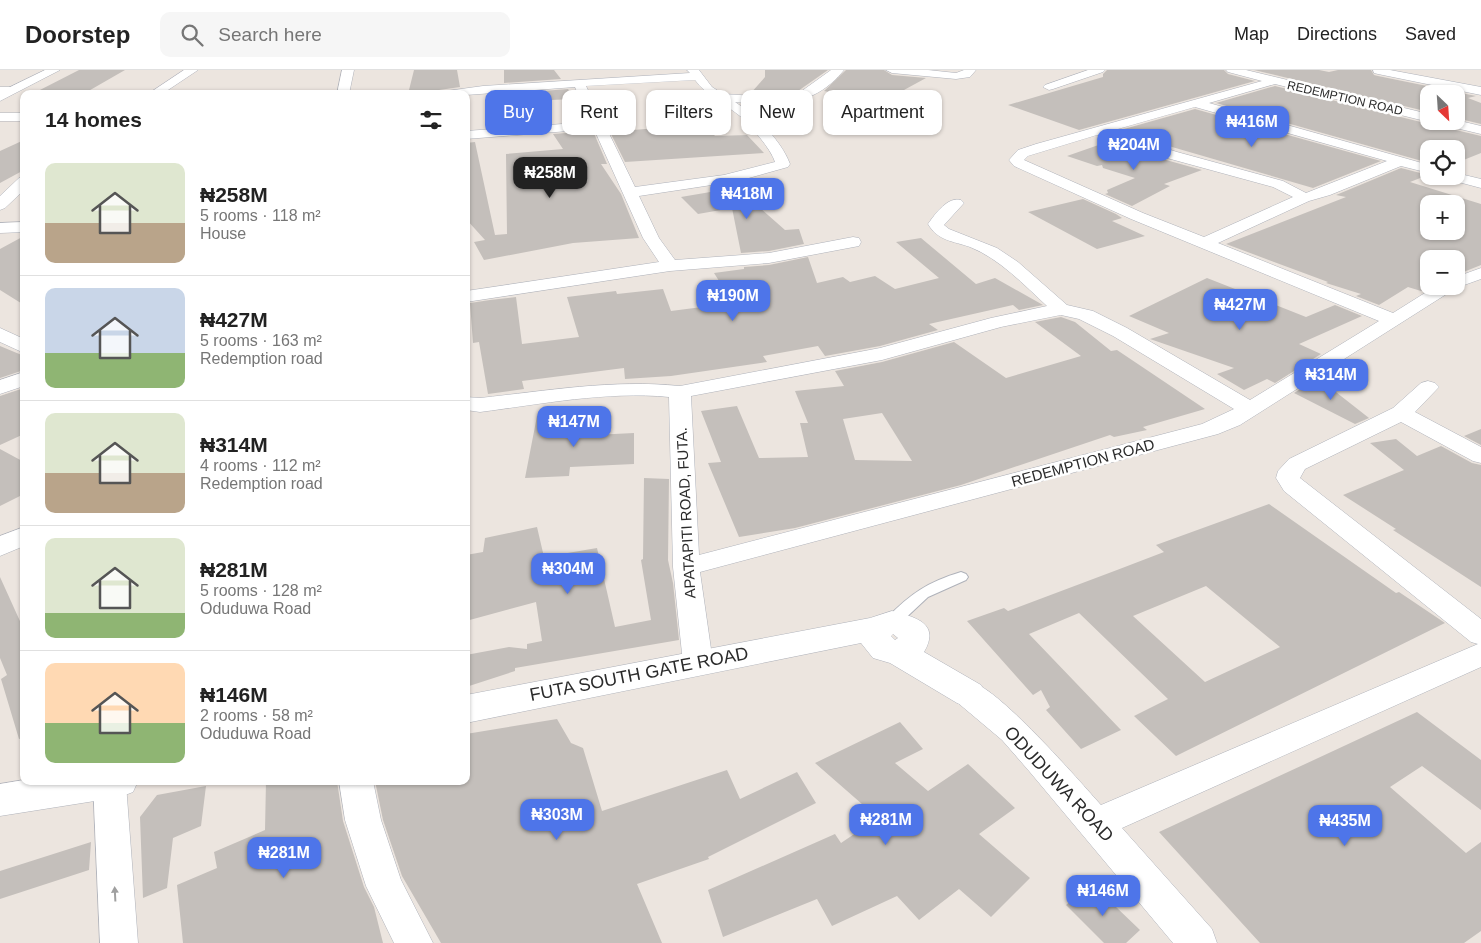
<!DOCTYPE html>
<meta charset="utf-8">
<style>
:root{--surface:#fff;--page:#f6f6f6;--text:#222;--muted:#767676;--line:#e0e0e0;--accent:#4e75e9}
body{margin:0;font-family:Arial,sans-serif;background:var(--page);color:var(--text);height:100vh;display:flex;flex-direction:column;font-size:19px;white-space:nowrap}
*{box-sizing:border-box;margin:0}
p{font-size:16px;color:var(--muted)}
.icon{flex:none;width:28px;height:28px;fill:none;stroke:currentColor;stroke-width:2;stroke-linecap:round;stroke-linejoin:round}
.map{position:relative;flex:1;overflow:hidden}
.details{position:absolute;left:20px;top:20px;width:450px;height:695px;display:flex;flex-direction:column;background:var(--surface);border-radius:10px;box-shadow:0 1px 4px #0004}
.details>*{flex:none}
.guide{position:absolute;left:485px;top:20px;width:475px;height:45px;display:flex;gap:10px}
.needle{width:32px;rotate:155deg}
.buttons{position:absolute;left:1420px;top:15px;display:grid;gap:10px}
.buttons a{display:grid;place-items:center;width:45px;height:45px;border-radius:10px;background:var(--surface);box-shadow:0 1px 4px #0004;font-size:25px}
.price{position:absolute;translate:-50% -42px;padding:0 11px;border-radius:10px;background:var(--accent);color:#fff;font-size:16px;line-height:32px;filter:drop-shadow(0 1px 2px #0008)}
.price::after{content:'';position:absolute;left:50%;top:30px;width:15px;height:11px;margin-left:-8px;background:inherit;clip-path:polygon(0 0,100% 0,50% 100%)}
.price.on{background:#222;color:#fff}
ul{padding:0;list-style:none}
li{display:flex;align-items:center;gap:15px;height:125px;padding:0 25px}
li+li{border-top:1px solid var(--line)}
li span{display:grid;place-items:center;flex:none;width:140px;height:100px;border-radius:10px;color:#555}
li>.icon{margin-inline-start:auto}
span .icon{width:60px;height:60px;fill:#fffc;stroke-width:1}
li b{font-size:21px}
h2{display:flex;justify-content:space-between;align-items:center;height:60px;padding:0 25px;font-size:21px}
.chip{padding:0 18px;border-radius:10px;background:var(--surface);box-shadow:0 1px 4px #0004;font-size:18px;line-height:45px}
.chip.on{background:var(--accent);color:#fff}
header{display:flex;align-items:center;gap:30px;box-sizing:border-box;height:70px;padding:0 25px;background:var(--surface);border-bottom:1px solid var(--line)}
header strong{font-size:24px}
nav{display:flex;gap:28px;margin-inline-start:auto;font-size:18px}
.search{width:350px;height:45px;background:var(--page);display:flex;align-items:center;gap:12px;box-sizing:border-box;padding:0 18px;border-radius:10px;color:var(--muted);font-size:19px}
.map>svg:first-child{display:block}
.building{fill:#c4bfbb;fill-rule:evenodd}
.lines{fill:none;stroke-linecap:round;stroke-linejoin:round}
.lane-casing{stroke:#afb2ba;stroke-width:2}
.street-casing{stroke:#afb2ba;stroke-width:1}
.secondary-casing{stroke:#afb2ba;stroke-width:1}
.lane{fill:#fff;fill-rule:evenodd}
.street{fill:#fff;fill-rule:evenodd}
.secondary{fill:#fff;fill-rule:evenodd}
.oneway{fill:#a0a0a0}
.labels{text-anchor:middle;stroke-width:5;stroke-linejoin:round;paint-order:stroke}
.far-street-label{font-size:12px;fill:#2b2b2b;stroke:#fff}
.street-label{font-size:15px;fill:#2b2b2b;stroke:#fff}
.near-street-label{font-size:18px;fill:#2b2b2b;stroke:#fff}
</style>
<header>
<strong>Doorstep</strong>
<div class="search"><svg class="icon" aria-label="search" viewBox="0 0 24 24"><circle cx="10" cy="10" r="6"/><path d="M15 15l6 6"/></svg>Search here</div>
<nav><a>Map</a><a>Directions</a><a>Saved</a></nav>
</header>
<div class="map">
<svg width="1481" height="873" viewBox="0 0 1481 873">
<rect width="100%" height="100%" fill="#ece5df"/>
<path class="building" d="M79,0H125L85,23L36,22Z
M414,0H457L460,17L439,20L436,23L408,24Z
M504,0H554L561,9L504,13Z
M765,0H828L798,21L773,25L750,24L765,7Z
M846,0H884L892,5L926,8L882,32L824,21Z
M1107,0H1224L1228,4L1255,11L1079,60L1008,35L1103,7V4Z
M1254,0H1319L1329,2L1338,0H1371L1374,5L1378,6L1476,26L1468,28L1481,33V54L1456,48V24H1429V42Z
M1275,16L1429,54L1435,51L1439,56L1481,66V83L1456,93V79H1429V93L1216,33Z
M568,19L575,29L505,32V24Z
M1195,39L1381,91L1313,118L1117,61Z
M704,54L715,66L747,65L764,83L625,92L610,62Z
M593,61L607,94H601L621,124L639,168L573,173L484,190L474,172L485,170L466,149V73L475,72L495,165L507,164L506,84L563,79L553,64Z
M24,70V100L0,113V81Z
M1110,71L1166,90L1202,100L1164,114L1170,116L1132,136L1105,124L1108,123L1107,120L1135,108L1103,98L1102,95L1097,96L1067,86Z
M1401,98L1428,105L1410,112L1481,134V195L1456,205V189H1429V216H1432L1421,221L1408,217L1379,235L1356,226L1361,224L1326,213L1328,212L1226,174L1346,127L1336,125ZM1429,134H1456V161H1429Z
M733,114L785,160L799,159L804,174L769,181L741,183L732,138L698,144L681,127L728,119L727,115Z
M1083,129L1116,144L1122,148L1112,151L1145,166L1097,179L1028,142Z
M24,166V235L0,220V179Z
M921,168L976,214L995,208L1043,235L1019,240L1013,235L929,254L938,260L880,276L825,286L818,276L763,286L767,292L671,306L625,309L624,298L522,311L524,319L488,324L479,272L473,273L470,233L490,230L516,227L522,274L579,267L567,227L616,221L617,224L663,219L671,241L733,233L714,203L744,199V197L769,195L808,187L817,213L843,207L850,212L875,206L895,219L939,208L896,172Z
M1207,208L1306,247L1335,235L1362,246L1299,274L1321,284L1275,313L1267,309L1244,320L1217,304L1234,298L1150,269L1169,263L1129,246Z
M1061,247L1075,252L1111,281L1117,280L1205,339L1143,357L1147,360L1114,367L1110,365L961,415L795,458L739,467L708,393L721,392L701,341L737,336L759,388L808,387L800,353H808L795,321L844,316L835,301L882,292L954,272L1006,308L1081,286L1035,252ZM882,343L912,391L855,390L843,349Z
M0,276L24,286V300L0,308Z
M1318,308L1369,348L1355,354L1294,323Z
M24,318V364L0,375V326Z
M576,345L574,366L634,363V394L570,397L569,406L525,408L537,346Z
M1481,359V375L1464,366Z
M1396,369L1417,386L1441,376L1472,393L1481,395V517L1393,460L1396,459L1343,425L1404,400L1370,373Z
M0,379L24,392V424L0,436Z
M644,408L669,409L668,490L673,513L679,570L515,598V601L466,617V585L509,577L527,579V574L542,571L536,532L466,551V485L483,482L485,468L537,457L544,487L597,478L615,557L651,550L641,490L643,489Z
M1269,434L1396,523L1399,522L1445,553L1176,686L1134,646L1168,629L1079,543L1029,564L1121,660L1081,679L1046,640L1050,637L1041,620L1033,625L967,551L1004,538L1008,541L1117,500L1164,482L1156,475ZM1206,516L1280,577L1205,612L1133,546Z
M0,507L24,560V668L19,669L1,609L7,605L0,588Z
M1417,642L1481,690V740L1422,696L1390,717L1466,783L1481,772V861L1464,873H1260L1159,762Z
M557,649L571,673L583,678L602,741L727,700L740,729L797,702L816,733L708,787L709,789L637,814L662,873H441L402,806L383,750L375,711H466V664Z
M900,652L923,679L895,693L928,721L968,694L1015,738L979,764L1030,808L991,847L959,819L919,850L897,826L832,856L817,829L723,867L708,820L835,764L841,773L878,748L815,693Z
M266,711H337L343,751L364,817L374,837L383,873H183L177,815L217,798L214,782L265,760Z
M206,716L201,756L173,768L167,818L143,828L140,747L157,725Z
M91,772L89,800L0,829V801Z
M1092,814L1140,860L1126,873H1104L1066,835Z"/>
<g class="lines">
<g class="lane-casing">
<path id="lane" d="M961,502L966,504L968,507L966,510L928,527L897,556L892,557L887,556L885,552L887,548C910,524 928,512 961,502Z"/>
</g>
<g class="street-casing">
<path id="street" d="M184,0H198L162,24H148Z
M342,0H354L349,24H337Z
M687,0H699L712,17L723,24L773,27L799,23L831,0H844C814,37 778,36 735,32C756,46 781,70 790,94L788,97L738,111L639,126L659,168L675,190L769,183L853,167L859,168L861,172L859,176L769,193L670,201L466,232V221L659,192L643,168L594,59L466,69V61L590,52L575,17L466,25L437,24L439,22L483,16L690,3ZM695,10C708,27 724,33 740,46C751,56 771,79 775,92L724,105L635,117L586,16Z
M886,0H928L956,3L964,0H976L970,7L956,9L892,3Z
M1088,0H1105L1103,2L1053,19L1049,20L1043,17L1045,15Z
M1226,0H1246L1429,44V51H1431L1429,52L1275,14L1209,33L1429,95V103L1401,96L1330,125L1309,131L1218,173L1393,243L1436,216H1456V207L1481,198V209L1456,218L1240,355L1218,364L700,502L713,593L709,601L698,604L687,601L683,593L673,497L669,327C607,321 542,334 480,342L466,340V327L480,328C546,321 613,309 680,316L880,278L991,248L1047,236C1024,215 1000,189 970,177C953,171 938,171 928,154C935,144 948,126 961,130L964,133L944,155L949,159L997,178L1018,192L1067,235L1093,241L1127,258L1250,330L1379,251L1131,149L1014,96L1009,90L1018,80L1036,74L1262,11L1228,2ZM1195,37L1387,91L1306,123L1283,111L1177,82L1111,61ZM1097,65L1167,88L1273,117L1293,127L1204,167L1143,143L1024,90L1028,86ZM1061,245L1079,249L1113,266L1234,339L1202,354L699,485L691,326L882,290L1001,257Z
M1373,0H1390L1481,17V25L1378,4L1374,3Z
M0,17H14L20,20L14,23H0Z
M0,43H24V51H0Z
M1456,50L1481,56V64L1439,54L1437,51Z
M1456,103L1481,109V118L1447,109L1445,106H1456Z
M24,107V120L5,138L0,140V126L19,108Z
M24,152V162L0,163V153Z
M0,258L24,269V283L0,272Z
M24,302V316L0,324V310Z
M1428,311L1435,313L1439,317L1415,342L1481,377V393L1473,391L1401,352L1305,399L1300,408L1481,549V597L1122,758L1212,859L1217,873H1173L1029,701L1002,670L958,633L953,624L958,615C961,614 966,612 969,612C994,612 1081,713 1101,735L1478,574L1471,572L1284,421L1276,408L1278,401L1289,389L1393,338L1421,313Z
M24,457V476L0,486V466Z
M93,711H125L126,714L138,873H100Z
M339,711H373L381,750L401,810L433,873H394L366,816L345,750Z"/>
</g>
<g class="secondary-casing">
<path id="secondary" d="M45,0H60L0,31V22Z
M892,541C915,547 941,553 924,582L981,615L986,624L981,633L969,637L957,633L890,593L873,588L861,573L466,653V625L870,548ZM893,564L898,568L895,570L891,566Z
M24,710V711H138L133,722L120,727L0,746V714Z"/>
</g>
<use href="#lane" class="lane"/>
<use href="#street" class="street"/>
<use href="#secondary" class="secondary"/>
</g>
<defs><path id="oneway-solid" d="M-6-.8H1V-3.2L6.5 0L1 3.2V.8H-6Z" transform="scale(1.25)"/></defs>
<use class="oneway" href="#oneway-solid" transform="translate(115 824) rotate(-93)"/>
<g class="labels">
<g class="far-street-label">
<text transform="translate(1345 28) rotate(13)" y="4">REDEMPTION ROAD</text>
</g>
<g class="street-label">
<text transform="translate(1083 393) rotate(-15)" y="5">REDEMPTION ROAD</text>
<text transform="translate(686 443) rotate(-93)" y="5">APATAPITI ROAD, FUTA.</text>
</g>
<g class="near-street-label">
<text transform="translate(639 604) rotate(-11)" y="6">FUTA SOUTH GATE ROAD</text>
<text transform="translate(1059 714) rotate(47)" y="6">ODUDUWA ROAD</text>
</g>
</g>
</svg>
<div class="buttons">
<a><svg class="needle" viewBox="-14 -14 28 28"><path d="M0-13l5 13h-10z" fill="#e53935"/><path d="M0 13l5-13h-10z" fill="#767676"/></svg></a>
<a><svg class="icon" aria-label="locate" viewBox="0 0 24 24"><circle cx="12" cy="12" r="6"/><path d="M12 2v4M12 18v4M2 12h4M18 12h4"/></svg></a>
<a>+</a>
<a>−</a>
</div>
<b class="price" style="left:1252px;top:78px">₦416M</b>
<b class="price" style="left:1134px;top:101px">₦204M</b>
<b class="price on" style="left:550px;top:129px">₦258M</b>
<b class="price" style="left:747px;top:150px">₦418M</b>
<b class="price" style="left:733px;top:252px">₦190M</b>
<b class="price" style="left:1240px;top:261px">₦427M</b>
<b class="price" style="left:1331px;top:331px">₦314M</b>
<b class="price" style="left:574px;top:378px">₦147M</b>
<b class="price" style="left:568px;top:525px">₦304M</b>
<b class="price" style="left:557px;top:771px">₦303M</b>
<b class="price" style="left:886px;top:776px">₦281M</b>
<b class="price" style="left:1345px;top:777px">₦435M</b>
<b class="price" style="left:284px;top:809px">₦281M</b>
<b class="price" style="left:1103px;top:847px">₦146M</b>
<div class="guide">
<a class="chip on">Buy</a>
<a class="chip">Rent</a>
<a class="chip">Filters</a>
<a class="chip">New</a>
<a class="chip">Apartment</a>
</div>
<section class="details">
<h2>14 homes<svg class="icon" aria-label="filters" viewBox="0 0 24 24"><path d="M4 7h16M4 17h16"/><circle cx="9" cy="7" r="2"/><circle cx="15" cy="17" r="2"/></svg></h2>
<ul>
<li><span style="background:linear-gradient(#dfe7d0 60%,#b9a48a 0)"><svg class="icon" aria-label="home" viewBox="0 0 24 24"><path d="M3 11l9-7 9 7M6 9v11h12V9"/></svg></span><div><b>₦258M</b><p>5 rooms · 118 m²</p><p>House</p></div></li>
<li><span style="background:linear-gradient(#c9d6e8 65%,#8fb573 0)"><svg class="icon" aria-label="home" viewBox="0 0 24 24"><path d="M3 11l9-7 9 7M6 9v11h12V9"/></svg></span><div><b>₦427M</b><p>5 rooms · 163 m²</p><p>Redemption road</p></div></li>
<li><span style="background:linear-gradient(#dfe7d0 60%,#b9a48a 0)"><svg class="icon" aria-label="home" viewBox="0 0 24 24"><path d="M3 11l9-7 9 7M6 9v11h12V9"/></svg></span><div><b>₦314M</b><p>4 rooms · 112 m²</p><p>Redemption road</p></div></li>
<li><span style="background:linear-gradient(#dfe7d0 75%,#8fb573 0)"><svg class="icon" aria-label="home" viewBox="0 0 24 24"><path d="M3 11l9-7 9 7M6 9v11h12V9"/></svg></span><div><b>₦281M</b><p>5 rooms · 128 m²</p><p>Oduduwa Road</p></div></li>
<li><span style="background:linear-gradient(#ffd9b3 60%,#8fb573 0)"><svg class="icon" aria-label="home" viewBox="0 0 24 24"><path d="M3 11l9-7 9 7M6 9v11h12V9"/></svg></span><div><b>₦146M</b><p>2 rooms · 58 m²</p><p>Oduduwa Road</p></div></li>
</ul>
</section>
</div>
